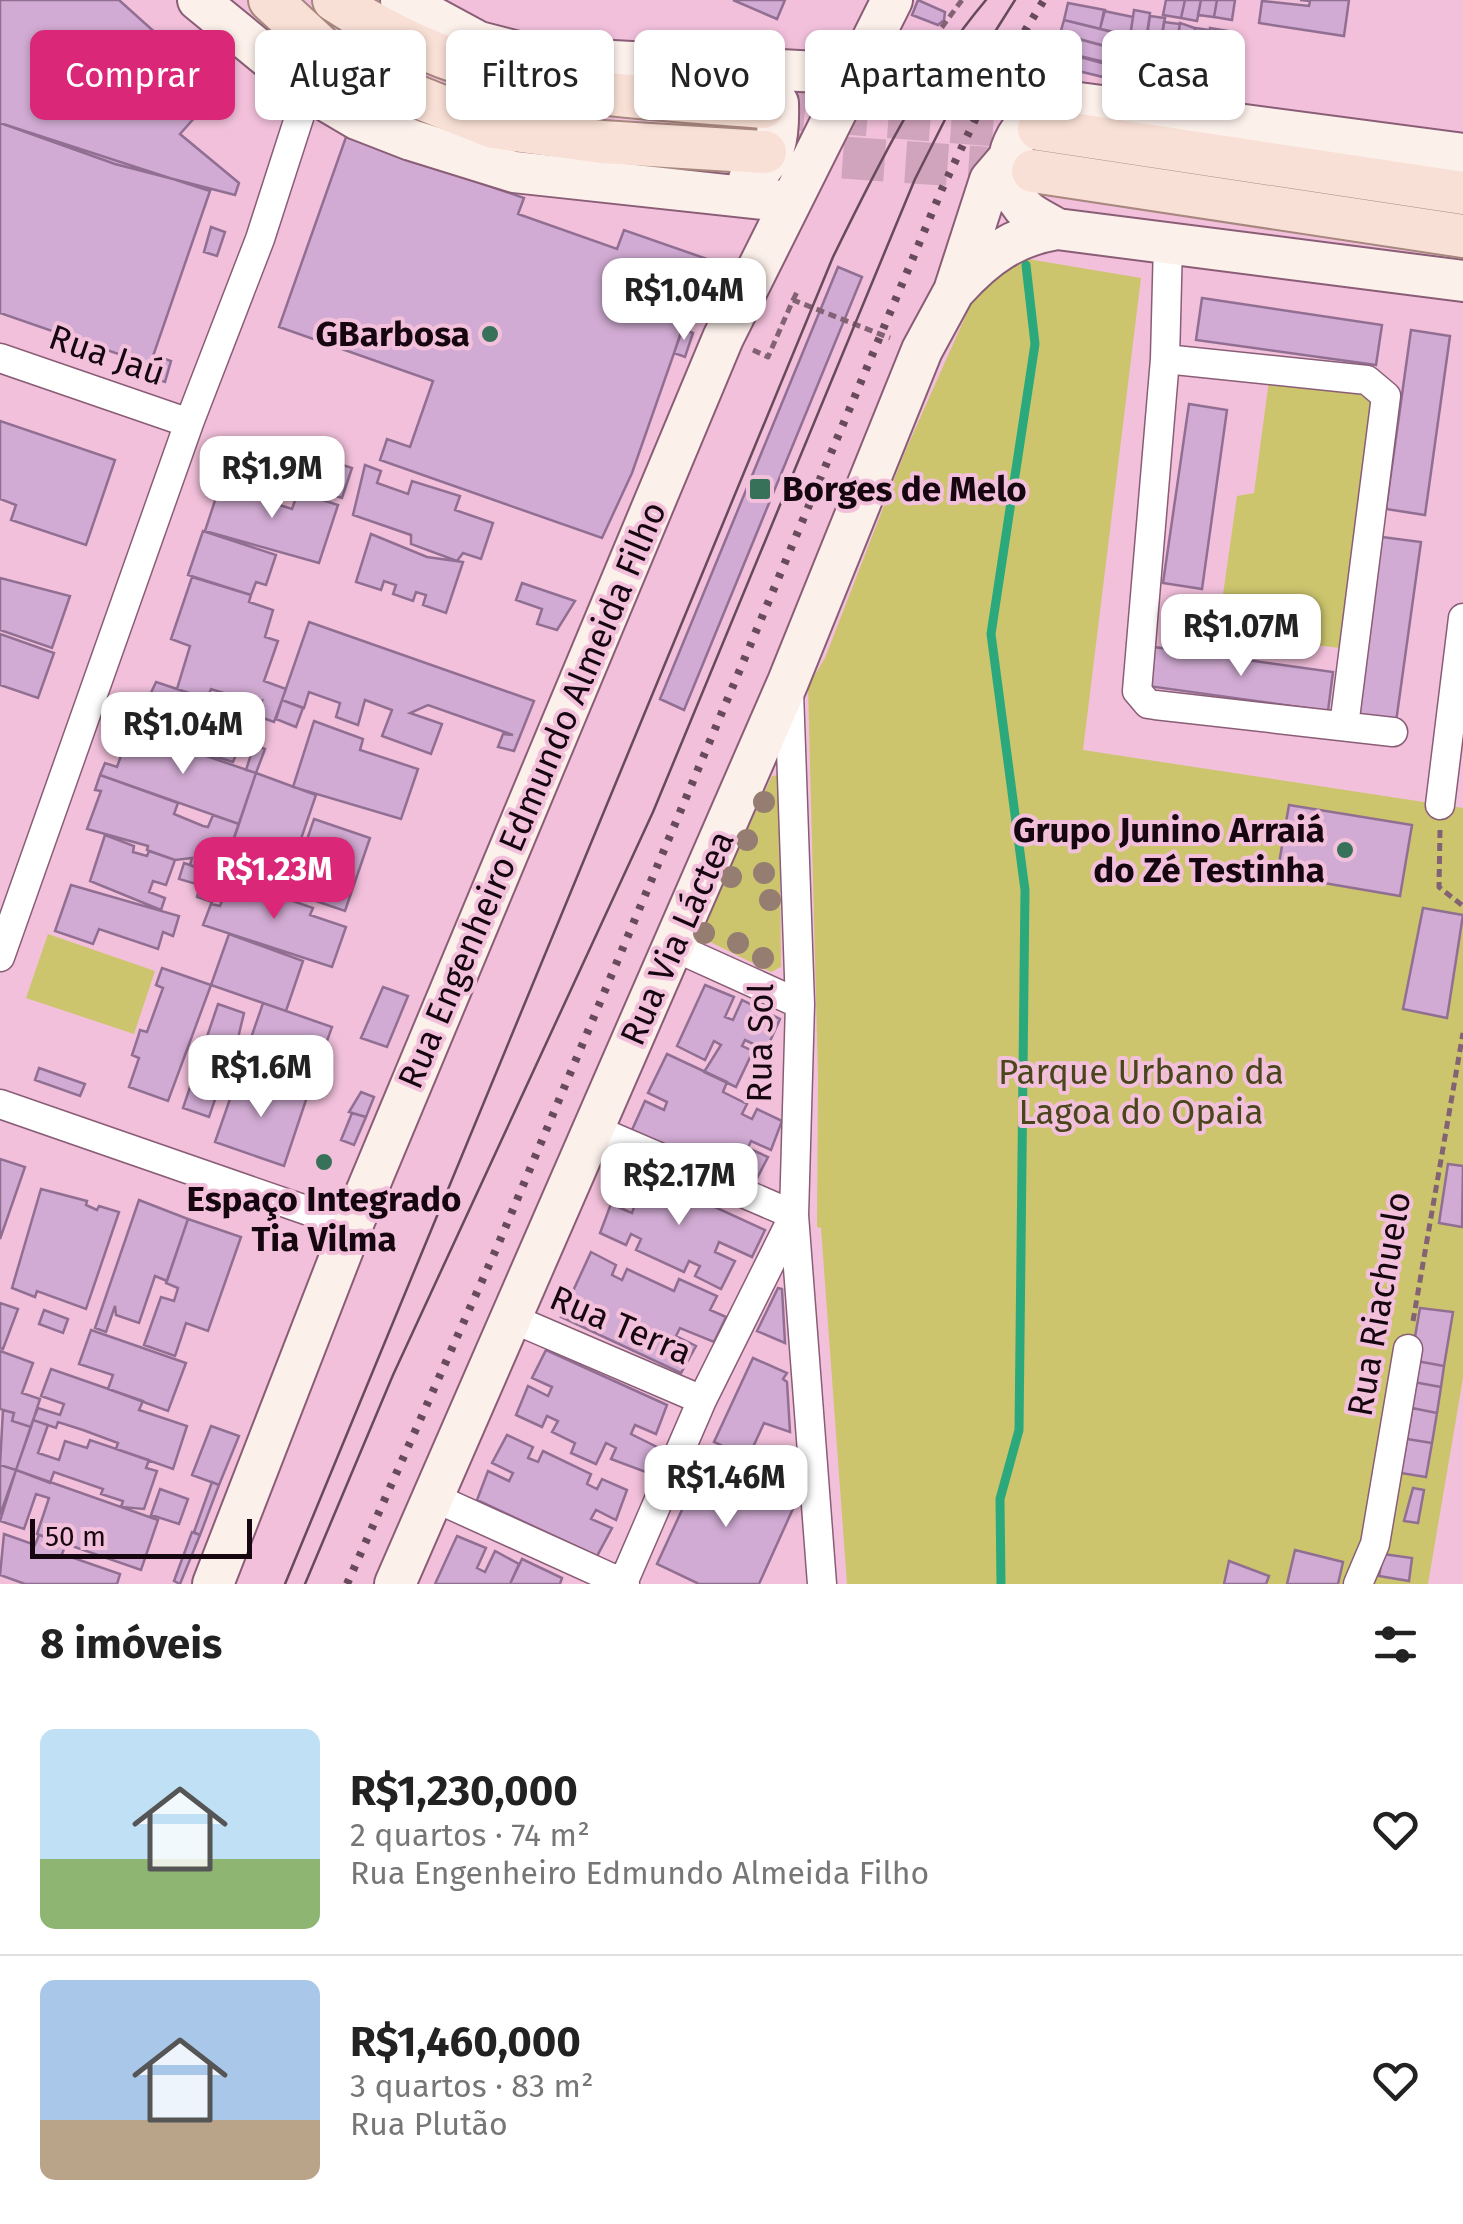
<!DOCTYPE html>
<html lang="pt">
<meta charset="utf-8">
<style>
:root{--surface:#fff;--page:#f2f2f2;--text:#222;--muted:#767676;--line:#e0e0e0;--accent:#db2777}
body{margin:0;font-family:"Fira Sans",sans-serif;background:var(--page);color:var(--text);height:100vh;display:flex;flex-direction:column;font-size:38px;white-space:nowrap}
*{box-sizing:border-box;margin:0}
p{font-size:32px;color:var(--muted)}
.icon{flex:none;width:55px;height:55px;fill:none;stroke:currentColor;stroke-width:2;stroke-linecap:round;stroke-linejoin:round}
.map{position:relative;height:1584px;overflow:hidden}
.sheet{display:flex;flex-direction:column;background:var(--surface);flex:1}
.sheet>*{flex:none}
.top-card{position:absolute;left:30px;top:30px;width:1405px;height:90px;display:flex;gap:20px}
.scale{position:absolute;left:30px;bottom:25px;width:222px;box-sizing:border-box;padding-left:10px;border:5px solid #160610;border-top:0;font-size:28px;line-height:35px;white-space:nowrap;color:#160610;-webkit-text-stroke:8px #f2c0db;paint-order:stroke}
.price{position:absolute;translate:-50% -85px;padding:0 22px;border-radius:20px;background:#fff;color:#222;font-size:32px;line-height:65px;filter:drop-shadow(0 2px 5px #0008)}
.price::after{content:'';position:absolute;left:50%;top:60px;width:30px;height:22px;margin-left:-15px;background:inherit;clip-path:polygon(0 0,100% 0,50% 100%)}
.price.active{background:var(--accent);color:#fff}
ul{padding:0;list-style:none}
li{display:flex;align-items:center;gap:30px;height:250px;padding:0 40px}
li+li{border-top:2px solid var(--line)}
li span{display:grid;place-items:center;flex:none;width:280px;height:200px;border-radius:15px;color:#555}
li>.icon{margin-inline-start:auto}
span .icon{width:120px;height:120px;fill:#fffc;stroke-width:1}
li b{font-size:42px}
h2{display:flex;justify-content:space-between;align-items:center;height:120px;padding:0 40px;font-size:42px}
.tag{padding:0 35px;border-radius:15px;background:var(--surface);box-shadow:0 2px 8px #0004;font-size:35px;line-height:90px}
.tag.active{background:var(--accent);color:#fff}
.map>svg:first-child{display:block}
.green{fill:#ccc56e}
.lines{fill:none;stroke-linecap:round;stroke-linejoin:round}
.stream{stroke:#2ba97d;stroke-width:9}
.building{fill:#d1abd3;stroke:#916f93;stroke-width:2.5}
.primary-tunnel{stroke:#d1a4bd;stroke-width:42;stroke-dasharray:42 21;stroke-linecap:butt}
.street-casing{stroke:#8a5d76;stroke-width:31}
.secondary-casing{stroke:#8a5d76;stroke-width:44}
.primary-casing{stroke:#a7877e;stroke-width:46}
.path{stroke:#836274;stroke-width:5;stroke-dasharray:8 5;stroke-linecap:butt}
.street{stroke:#fff;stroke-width:28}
.secondary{stroke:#fcf0ea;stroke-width:40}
.primary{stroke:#f9e0d6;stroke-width:42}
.tram{stroke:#674a5b;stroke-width:2.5}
.rail{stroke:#674a5b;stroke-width:8;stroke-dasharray:5 10;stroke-linecap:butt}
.tree{fill:#967d71}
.poi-dot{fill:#387159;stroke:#f2c0db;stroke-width:4}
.labels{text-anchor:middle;stroke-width:8;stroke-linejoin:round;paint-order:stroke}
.poi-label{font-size:35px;font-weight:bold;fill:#160610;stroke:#f2c0db;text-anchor:end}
.street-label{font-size:35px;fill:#160610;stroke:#f2c0db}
.park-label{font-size:35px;fill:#4a461b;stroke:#f2c0db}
</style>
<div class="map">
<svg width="1463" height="1584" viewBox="0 0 1463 1584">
<rect width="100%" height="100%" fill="#f2c0db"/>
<path class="green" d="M1016,257L1141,278L1083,750L1463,808V1378L1428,1584H847L821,1228L817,1227L818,1076L808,686L825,658L904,454L979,286Z
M1269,380L1373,392L1340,648L1254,638L1222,602L1237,496L1254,493Z
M779,775L781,967L771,972L698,936L772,776Z
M48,934L155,971L134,1034L26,998Z"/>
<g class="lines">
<path class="stream" d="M1001,1584L1000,1499L1019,1430L1025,890L991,634L1035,344L1026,265"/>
</g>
<path class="building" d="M0,0H119L168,44L133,83L97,51L91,57L146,106L195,48L230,78L180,134L239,183L235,195L115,164L0,123Z
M733,0H785L777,19Z
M918,0L945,12L944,20L938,25L912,15Z
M1166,0H1185L1181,18L1163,15Z
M1185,0H1201L1197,21L1181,18Z
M1201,0H1217L1214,17L1198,15Z
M1217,0H1235L1232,20L1214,17Z
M1300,0H1349L1344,36L1259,23L1262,1L1309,6L1310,1Z
M1068,3L1105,10L1100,29L1064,20Z
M1134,10L1150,13L1141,75L1125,72Z
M1104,11L1133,17L1130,36L1100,29Z
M1150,16L1165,18L1155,77L1141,75Z
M1064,20L1130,36L1128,52L1060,34Z
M1164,22L1180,24L1172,72L1162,71L1161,78L1155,77Z
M1180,23L1195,28L1187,74L1178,73L1177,80L1171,79Z
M1195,28L1210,30L1203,76L1191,75L1190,82H1186Z
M1210,28L1228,31L1223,64L1205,62Z
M1060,34L1119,50L1117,58L1111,56L1109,65L1054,50Z
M1054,50L1105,62L1107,78L1050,64Z
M1205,62L1233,65L1230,89L1202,85Z
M0,123L210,191L150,365L0,313Z
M346,137L524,198L518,214L617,249L624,230L707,259L632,473L602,538L380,460L387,439L410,447L433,381L279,327Z
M211,227L225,232L217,256L204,252Z
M838,267L862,277L684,710L660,699Z
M1202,298L1382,325L1376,365L1196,340Z
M682,329L693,333L685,357L674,353Z
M1411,330L1450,336L1425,515L1386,509Z
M159,357L171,361L165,382L153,378Z
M1189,404L1227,410L1202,589L1163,583Z
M0,421L115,460L86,545L11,520L16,505L0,499Z
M310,454L352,468L342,498L300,485Z
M365,465L381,471L377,483L408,494L412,481L460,496L455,510L493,523L481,559L463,553L457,561L411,544V535L353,515Z
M224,473L245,480L254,497L292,509L298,492L338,505L319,563L205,531Z
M203,531L276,555L266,585L256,582L251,595L188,575Z
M371,534L427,557L463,562L446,613L423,605L426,595L416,592L413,601L393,594L396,585L384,581L381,590L356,582Z
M1382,537L1421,542L1396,722L1357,716Z
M192,577L251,595L249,602L273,610L265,637L278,641L264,681L286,689L274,722L257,716L262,701L257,703L211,689L207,699L177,689L190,646L171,639Z
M0,578L70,596L52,648L0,630Z
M522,583L575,601L557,630L537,624L542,609L516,600Z
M309,622L534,701L514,751L498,747L503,734L513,735L428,705L410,713L442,724L431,754L382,736L392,710L365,700L358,725L336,717L340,703L309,692L304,708L282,700Z
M0,634L54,653L38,698L0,685Z
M1154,647L1333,672L1328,711L1148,686Z
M156,682L216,702L212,712L249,724L233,762L127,729L134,708L143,710Z
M282,700L303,708L296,727L276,719Z
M314,721L363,739L360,750L418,769L401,819L293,787Z
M130,730L256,773L239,824L100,775L105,763L117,767Z
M254,745L265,749L256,773L246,770Z
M256,773L316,795L287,880L227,858Z
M100,775L178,803L174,814L203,826L208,827L213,815L239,824L221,876L190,865L192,858L175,860L147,850L148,846L87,829L101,791L95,790Z
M1289,805L1412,825L1400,896L1277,875Z
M314,819L370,838L345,911L289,892Z
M105,835L134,846L133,852L147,856L149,851L175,860L166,885L153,881L149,892L165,898L161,910L90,881Z
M184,863L221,876L212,902L197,897L200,885L179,879Z
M221,876L313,908L310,915L346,927L332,967L203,925L211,904L220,906L224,895L215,892Z
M71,885L179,916L173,936L163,932L158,949L99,929L93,944L55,931Z
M1423,908L1463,915L1447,1018L1403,1009Z
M229,934L303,961L286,1011L211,985Z
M162,968L211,985L168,1101L129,1087L139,1058L132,1055L138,1037L140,1030L147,1032L163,988L156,985Z
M705,985L734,997L725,1017L733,1020L742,1000L780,1019L766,1050L745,1040L742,1046L753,1051L736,1087L704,1072L721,1045L714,1041L705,1060L677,1046Z
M383,987L408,996L387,1047L361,1038Z
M263,1003L332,1027L307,1097L239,1073Z
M218,1004L244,1013L227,1084L221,1082L209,1117L183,1108Z
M667,1054L727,1082L723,1092L747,1104L742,1114L752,1119L757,1109L782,1121L771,1150L751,1141L748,1148L768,1157L753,1186L632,1130L645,1101L664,1110L667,1102L648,1093Z
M39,1068L85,1084L80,1096L35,1080Z
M239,1073L307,1097L284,1166L215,1142Z
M361,1092L374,1097L366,1117L349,1112Z
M352,1113L366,1117L354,1145L341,1140Z
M0,1159L25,1167L0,1239Z
M1448,1164L1463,1166L1462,1227L1439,1223Z
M630,1168L765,1230L752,1257L719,1242L715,1252L735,1261L721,1289L695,1276L700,1266L689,1261L684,1272L636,1250L641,1239L631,1234L626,1245L600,1233L611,1204L632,1213L635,1204L615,1195Z
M41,1189L87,1201L86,1205L97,1210L99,1206L119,1212L86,1309L37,1291L35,1297L12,1288Z
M139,1200L188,1219L167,1281L155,1276L139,1323L116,1315L115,1306L106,1332L95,1328Z
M188,1219L241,1237L208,1331L186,1323L175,1356L144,1345L161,1297L174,1301L178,1288L166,1283Z
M591,1252L616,1265L612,1275L622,1280L627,1269L674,1291L679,1279L717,1296L710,1310L726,1317L714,1342L680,1328L676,1336L696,1346L681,1373L561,1317Z
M778,1288L782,1289L785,1343L757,1331Z
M0,1303L18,1309L3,1349L0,1348Z
M1420,1308L1453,1312L1444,1366L1411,1360Z
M44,1310L68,1319L63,1333L39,1324Z
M91,1330L186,1363L168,1411L108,1389L113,1375L79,1364Z
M546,1350L667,1405L656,1434L635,1425L631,1434L663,1450L651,1474L611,1459L616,1448L606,1443L596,1464L571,1453L575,1443L552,1432L558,1421L547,1416L542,1427L516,1415L528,1386L548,1396L552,1387L532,1378Z
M0,1351L33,1363L22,1393L40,1399L31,1427L12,1421L14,1413L0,1409Z
M753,1358L787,1373L783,1379L787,1382L790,1432L764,1423L748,1458L714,1442Z
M1411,1360L1444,1366L1441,1387L1408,1381Z
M51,1369L143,1401L139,1410L187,1426L173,1469L116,1449L118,1443L83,1430L58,1422L56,1428L33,1420L38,1408L60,1415L64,1404L41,1396Z
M1408,1381L1441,1387L1437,1413L1412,1408L1411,1416L1403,1414Z
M1412,1408L1437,1413L1432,1443L1407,1439L1410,1422L1401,1421L1403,1414L1411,1416Z
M3,1410L14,1413L12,1421L31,1427L16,1470L0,1465Z
M33,1420L48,1425L38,1453L59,1460L65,1441L87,1448L90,1440L149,1460L146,1468L157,1471L144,1509L121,1507L123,1501L101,1494L103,1489L54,1472L50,1483L16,1470Z
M211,1426L239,1436L219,1485L192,1475Z
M507,1435L533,1447L528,1458L538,1462L543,1451L591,1474L587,1484L597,1489L602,1479L627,1490L616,1520L596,1510L591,1519L612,1528L597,1556L477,1500L488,1471L509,1481L513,1473L492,1463Z
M1407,1439L1432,1443L1426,1477L1401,1473Z
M705,1460L796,1502L759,1584H699L657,1564Z
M0,1465L16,1470L0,1515Z
M16,1470L158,1520L141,1570L37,1534L49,1498L36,1494L24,1529L0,1521Z
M212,1482L219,1485L200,1535L194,1532Z
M1413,1488L1424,1490L1418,1523L1404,1521Z
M160,1489L188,1499L179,1524L151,1515Z
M192,1532L200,1535L180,1584L174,1581Z
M4,1534L35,1545L39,1535L66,1544L62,1554L120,1574L117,1584H25L0,1575Z
M457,1536L486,1548L477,1568L485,1572L495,1551L519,1564L510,1584H435Z
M1295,1550L1343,1562L1338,1584H1287Z
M1383,1554L1412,1558L1409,1581L1379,1576Z
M522,1559L562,1578L560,1584H510Z
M1229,1561L1269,1576L1266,1584H1224Z"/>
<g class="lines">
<path class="primary-tunnel" d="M763,107L1039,129
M780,153L1033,171"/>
<g class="street-casing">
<path id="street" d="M1168,243L1165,359L1137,691L1148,704L1155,705L1393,732
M0,358L189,423
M1165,359L1367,380L1386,396L1344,726
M789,692L800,1004L794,1215L822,1584
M1440,805L1463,618
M674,947L800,1004
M0,957L189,423L260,239L308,90
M0,1104L352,1226
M594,1129L794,1215L702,1400L623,1583
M511,1318L702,1400
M433,1497L625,1584
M1358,1584L1375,1544L1408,1349"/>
</g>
<g class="secondary-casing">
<path id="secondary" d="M198,0L308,90L357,119L411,140L514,172L790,202
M401,0L479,42L538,57L857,74
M1463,154L1064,101C1018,114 989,165 1023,207C1031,216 1046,222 1057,229L1463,281
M749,179C777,160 779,136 778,103L755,78
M956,289C986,256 1014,236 1057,229
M213,1584L352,1226L723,338L892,0
M395,1584L788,682L922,350L954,291L990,180L1008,159"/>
</g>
<g class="primary-casing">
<path id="primary" d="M270,0L323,49L380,82L493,127L602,142L765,152
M334,0C477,95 599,93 763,107
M1039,129L1463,193
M1033,171L1463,236"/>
</g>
<path class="path" d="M934,38L962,0
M793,300L798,290
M753,350L768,357L793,300L890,338
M1440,830L1439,887L1463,906
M1413,1321L1463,1033"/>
<use href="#street" class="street"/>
<use href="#secondary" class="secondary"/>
<use href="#primary" class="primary"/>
<path class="tram" d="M285,1584L833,257C877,167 921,77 986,0
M305,1584L393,1375L653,812L915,179L967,76L1015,0"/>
<path class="rail" d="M347,1584L498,1245L942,189L992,84L1044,0"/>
</g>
<g class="tree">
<circle cx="764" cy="802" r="11"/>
<circle cx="747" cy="840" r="11"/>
<circle cx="764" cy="873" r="11"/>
<circle cx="731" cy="877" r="11"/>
<circle cx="770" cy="900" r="11"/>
<circle cx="704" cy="933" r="11"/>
<circle cx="738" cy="943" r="11"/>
<circle cx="763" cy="958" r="11"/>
</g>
<g class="poi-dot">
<circle cx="490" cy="334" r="10"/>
<rect x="748" y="477" width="24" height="24" rx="5"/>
<circle cx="1345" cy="850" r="10"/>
<circle cx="324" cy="1162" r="10"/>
</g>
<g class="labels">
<g class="poi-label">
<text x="470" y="346">GBarbosa</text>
<text x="782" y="501" text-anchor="start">Borges de Melo</text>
<text x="1325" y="842">Grupo Junino Arraiá<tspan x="1325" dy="40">do Zé Testinha</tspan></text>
<text x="324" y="1211" text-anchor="middle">Espaço Integrado<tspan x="324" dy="40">Tia Vilma</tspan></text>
</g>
<g class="street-label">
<text transform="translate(107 355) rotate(19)" y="12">Rua Jaú</text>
<text transform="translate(532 795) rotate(-67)" y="12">Rua Engenheiro Edmundo Almeida Filho</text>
<text transform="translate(677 938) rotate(-66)" y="12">Rua Via Láctea</text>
<text transform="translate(760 1043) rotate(-89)" y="12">Rua Sol</text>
<text transform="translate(1379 1304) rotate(-80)" y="12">Rua Riachuelo</text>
<text transform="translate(621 1325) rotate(23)" y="12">Rua Terra</text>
</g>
<g class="park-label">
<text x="1141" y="1084">Parque Urbano da<tspan x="1141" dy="40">Lagoa do Opaia</tspan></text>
</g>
</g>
</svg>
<div class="scale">50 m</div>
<b class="price" style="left:684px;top:343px">R$1.04M</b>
<b class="price" style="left:272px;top:521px">R$1.9M</b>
<b class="price" style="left:1241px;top:679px">R$1.07M</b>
<b class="price" style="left:183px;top:777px">R$1.04M</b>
<b class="price active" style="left:274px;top:922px">R$1.23M</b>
<b class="price" style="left:261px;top:1120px">R$1.6M</b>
<b class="price" style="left:679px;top:1228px">R$2.17M</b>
<b class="price" style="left:726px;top:1530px">R$1.46M</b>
<div class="top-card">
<a class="tag active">Comprar</a>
<a class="tag">Alugar</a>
<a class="tag">Filtros</a>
<a class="tag">Novo</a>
<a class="tag">Apartamento</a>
<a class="tag">Casa</a>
</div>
</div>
<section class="sheet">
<h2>8 imóveis<svg class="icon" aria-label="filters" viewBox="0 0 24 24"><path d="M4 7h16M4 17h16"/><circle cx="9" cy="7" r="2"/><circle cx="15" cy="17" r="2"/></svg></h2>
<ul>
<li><span style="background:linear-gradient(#bfe0f5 65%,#8fb573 0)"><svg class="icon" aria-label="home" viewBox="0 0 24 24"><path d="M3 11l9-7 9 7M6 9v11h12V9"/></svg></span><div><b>R$1,230,000</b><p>2 quartos · 74 m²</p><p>Rua Engenheiro Edmundo Almeida Filho</p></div><svg class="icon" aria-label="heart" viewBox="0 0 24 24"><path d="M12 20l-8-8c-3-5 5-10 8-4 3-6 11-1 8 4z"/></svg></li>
<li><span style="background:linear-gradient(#a9c7e8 70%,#b9a48a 0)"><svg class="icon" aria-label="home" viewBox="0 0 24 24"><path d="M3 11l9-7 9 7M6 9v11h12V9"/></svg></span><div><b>R$1,460,000</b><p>3 quartos · 83 m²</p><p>Rua Plutão</p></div><svg class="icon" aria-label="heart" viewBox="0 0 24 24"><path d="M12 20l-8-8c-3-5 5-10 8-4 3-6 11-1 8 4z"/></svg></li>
</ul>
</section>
